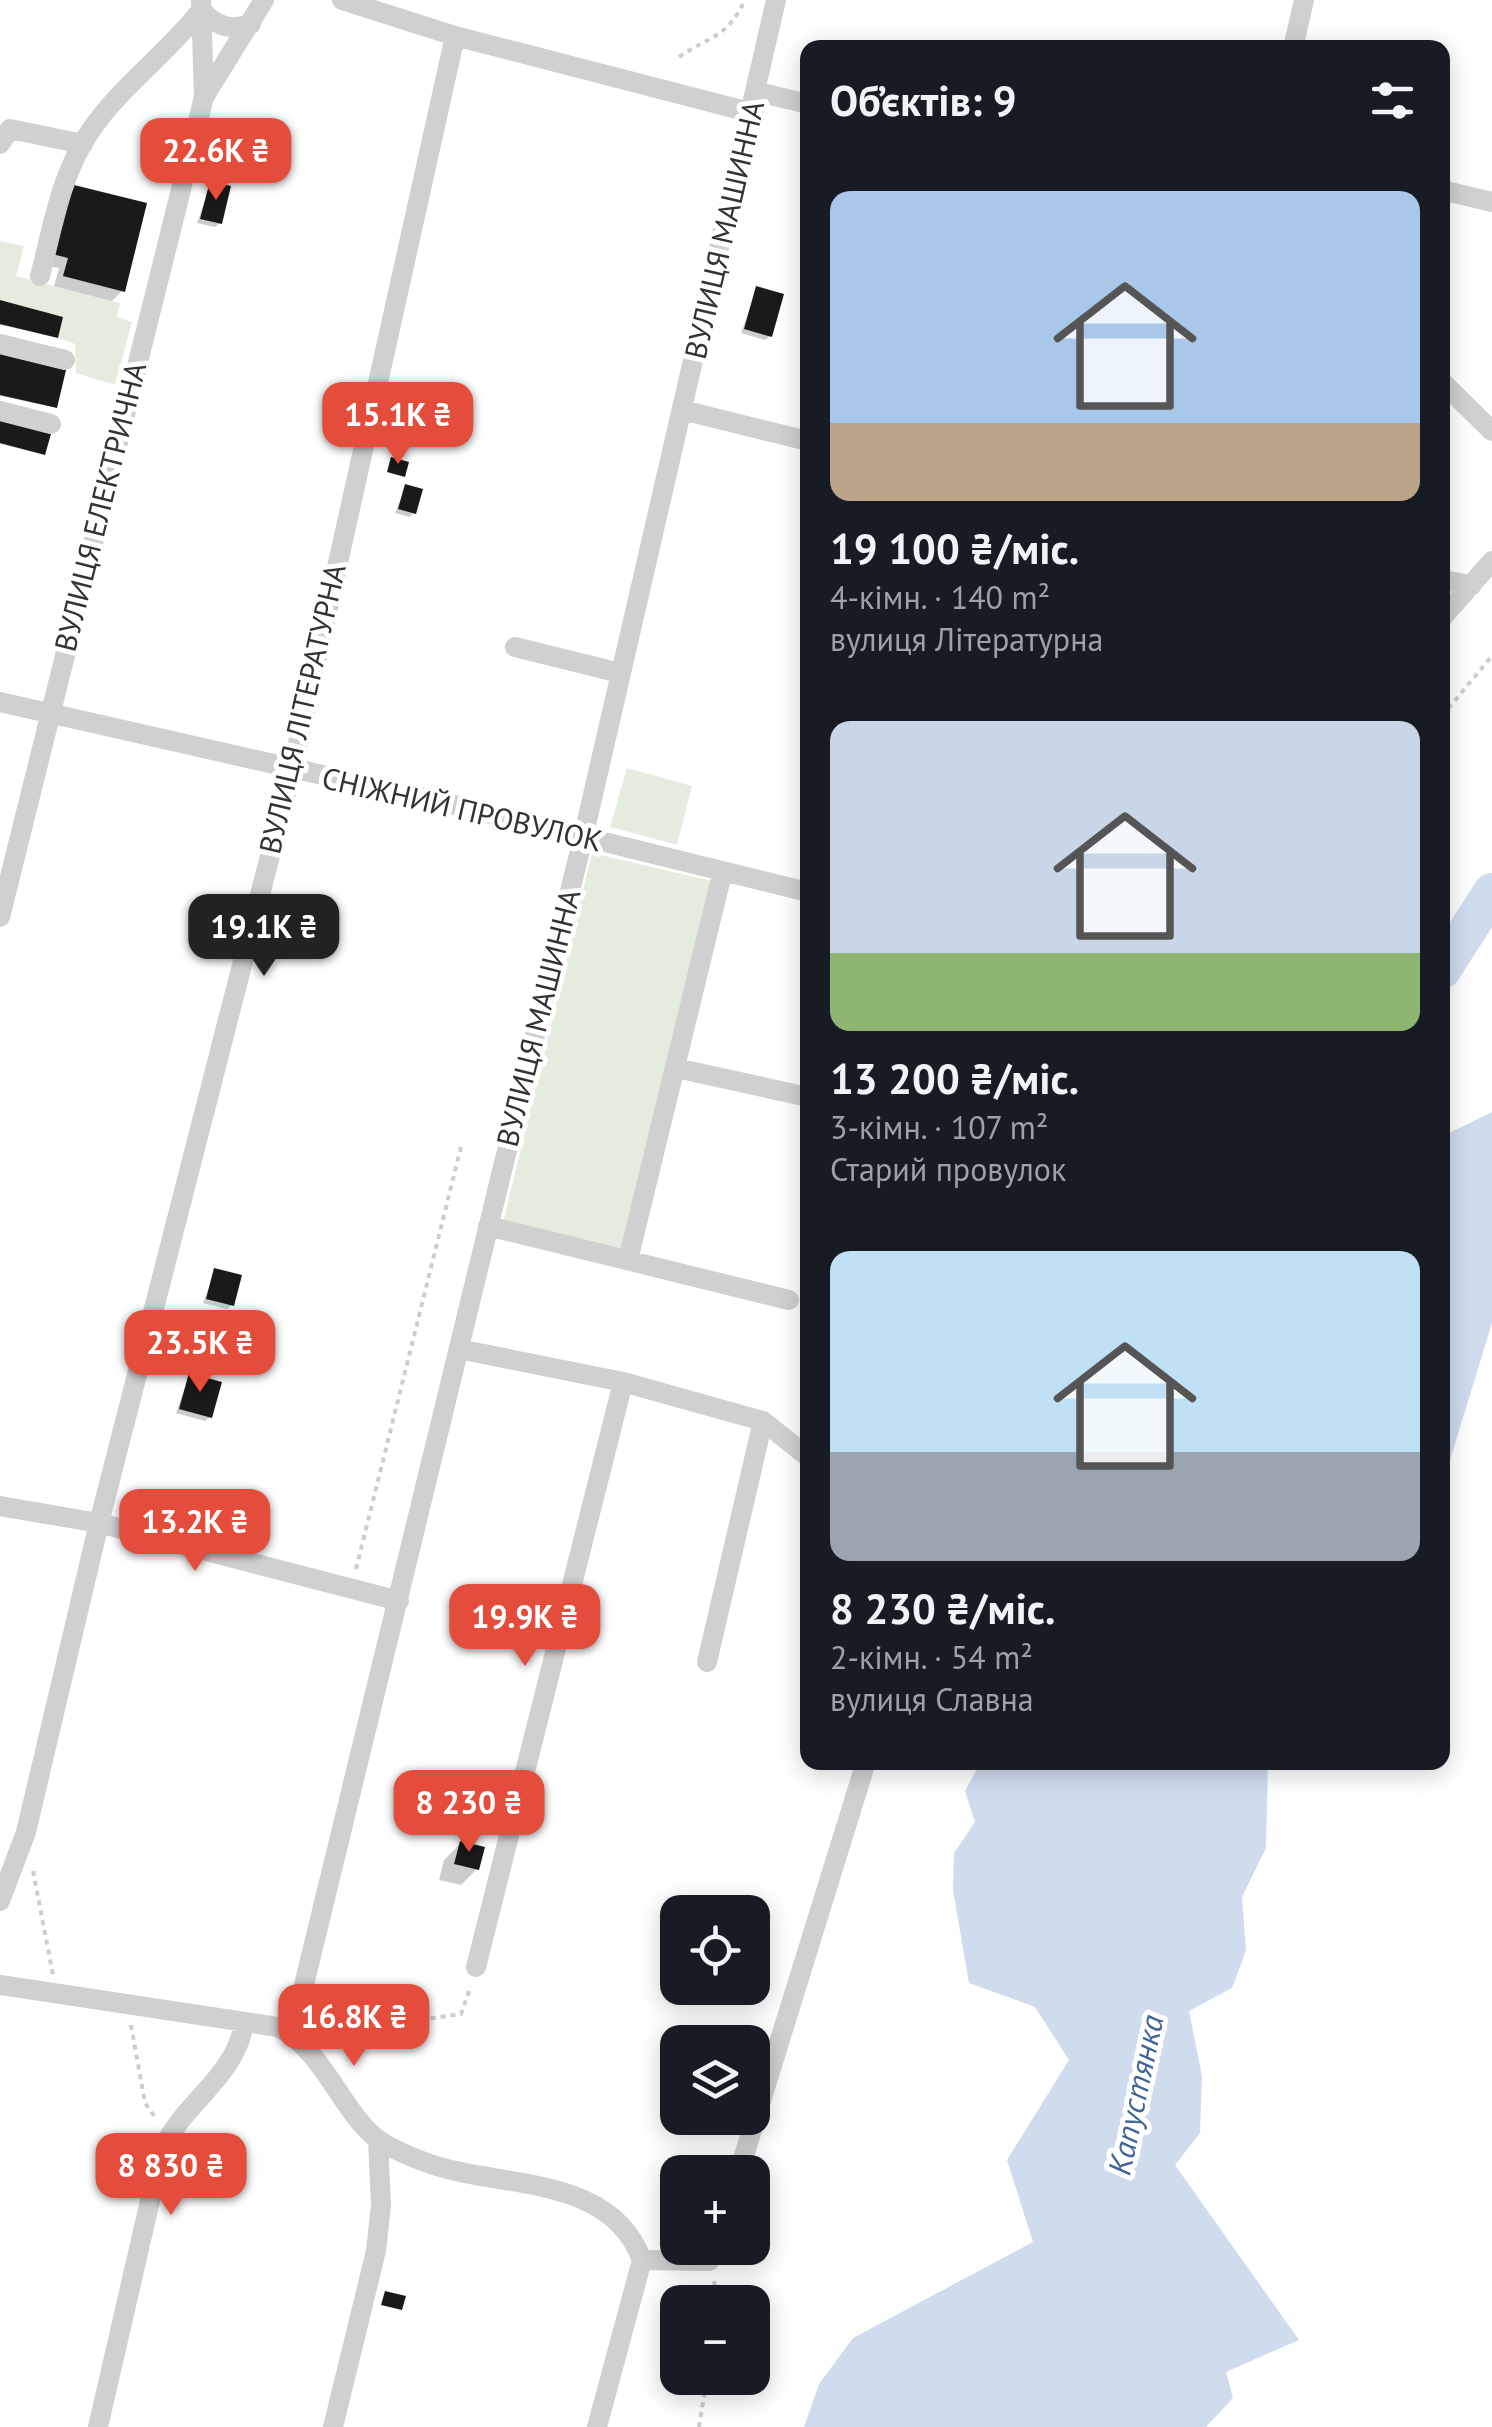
<!DOCTYPE html>
<html lang="uk">
<meta charset="utf-8">
<style>
:root{--surface:#171b24;--page:#20242c;--text:#f1f3f6;--muted:#9ea1a6;--accent:#e44d3b}
body{margin:0;font-family:"PT Sans",sans-serif;background:var(--page);color:var(--text);height:100vh;display:flex;flex-direction:column;font-size:38px;white-space:nowrap}
*{box-sizing:border-box;margin:0}
p{font-size:32px;color:var(--muted)}
.icon{flex:none;width:55px;height:55px;fill:none;stroke:currentColor;stroke-width:2;stroke-linecap:round;stroke-linejoin:round}
.map{position:relative;flex:1;overflow:hidden}
.sheet{position:absolute;left:800px;top:40px;width:650px;height:1730px;display:flex;flex-direction:column;background:var(--surface);border-radius:20px;box-shadow:0 5px 25px #0003}
.sheet>*{flex:none}
.buttons{position:absolute;left:660px;top:1895px;display:grid;gap:20px}
.buttons a{display:grid;place-items:center;width:110px;height:110px;border-radius:20px;background:var(--surface);box-shadow:0 5px 25px #0003;font-size:50px}
.price{position:absolute;translate:-50% -85px;padding:0 22px;border-radius:20px;background:var(--accent);color:#fff;font-size:32px;line-height:65px;filter:drop-shadow(0 2px 5px #0008)}
.price::after{content:'';position:absolute;left:50%;top:60px;width:30px;height:22px;margin-left:-15px;background:inherit;clip-path:polygon(0 0,100% 0,50% 100%)}
.price.selected{background:#222;color:#fff}
ul{padding:0;list-style:none}
li{display:grid;align-content:center;gap:20px;height:530px;padding:0 30px}
li span{display:grid;place-items:center;height:310px;border-radius:20px;color:#555}
li>.icon{margin-inline-start:auto}
span .icon{width:180px;height:180px;fill:#fffc;stroke-width:1}
li b{font-size:42px}
h2{display:flex;justify-content:space-between;align-items:center;height:120px;padding:0 30px;font-size:42px}
.map>svg:first-child{display:block}
.green{fill:#e4ecdf}
.water{fill:#cfdcee}
.shadow{fill:#0003}
.lines{fill:none;stroke-linecap:round;stroke-linejoin:round}
.river{stroke:#cfdcee;stroke-width:38}
.building{fill:#1a1a1a}
.path{stroke:#cdcdcd;stroke-width:4;stroke-dasharray:5 5;stroke-linecap:butt}
.minor{stroke:#d0d0d0;stroke-width:20}
.labels{text-anchor:middle;stroke-width:10;stroke-linejoin:round;paint-order:stroke}
.street-label{font-size:30px;fill:#333;stroke:#fff}
.water-label{font-size:32px;font-style:italic;fill:#406596;stroke:#fff}
</style>
<div class="map">
<svg width="1492" height="2427" viewBox="0 0 1492 2427">
<rect width="100%" height="100%" fill="#fff"/>
<path class="green" d="M0,241L24,246L16,276L120,303L117,317L132,322L115,385L76,373L75,344L58,338L63,317L0,300Z
M627,768L692,786L677,845L610,827Z
M592,853L716,882L622,1252L503,1223Z"/>
<path class="water" d="M1492,1112V1323L1443,1483V1136Z
M980,1763H1268L1266,1848L1242,1897L1246,1951L1232,1988L1189,2011L1202,2076L1200,2133L1175,2165L1299,2340L1226,2372L1233,2398L1206,2427H804L819,2384L853,2338L1033,2242L1007,2160L1069,2060L1035,2007L969,1983L953,1890L954,1853L975,1822L965,1791Z"/>
<path class="shadow" d="M211,183L220,223L215,227L197,223Z
M60,197L123,290L112,301L54,286L59,268L43,265Z
M757,288L770,336L765,340L741,333Z
M0,303L56,337L0,325Z
M0,357L55,407L0,396Z
M0,423L43,454L0,444Z
M406,487L414,513L409,517L395,513Z
M215,1271L232,1305L227,1309L203,1303Z
M189,1376L210,1417L205,1421L176,1413Z
M460,1844L477,1869L461,1885L439,1880L444,1860Z"/>
<g class="lines">
<path class="river" d="M1442,970L1492,892"/>
</g>
<path class="building" d="M210,181L231,186L222,224L200,219Z
M70,184L147,203L125,292L63,276L68,258L52,254Z
M756,286L784,294L772,337L744,329Z
M0,300L63,317L58,338L0,324Z
M0,354L66,370L57,408L0,395Z
M0,420L51,434L45,455L0,443Z
M391,457L409,462L405,477L387,472Z
M405,484L423,489L416,514L398,509Z
M214,1268L242,1275L234,1306L206,1299Z
M189,1373L222,1382L212,1418L179,1409Z
M460,1841L485,1847L479,1870L454,1864Z
M385,2291L406,2296L402,2310L381,2305Z"/>
<g class="lines">
<path class="path" d="M679,57C711,35 726,39 745,0
M1442,716L1492,656
M356,1569L461,1147
M33,1871L53,1975
M131,2025L145,2103L157,2120
M322,2035L461,2014L471,1986
M714,2281L718,2302
M699,2427L707,2378"/>
<path class="minor" d="M342,0L455,36L753,113
M1293,48L1304,0
M758,92L808,104
M204,97L264,0
M0,144L10,129L83,144
M1442,190L1492,202
M40,276C53,226 61,173 91,130C122,85 168,53 201,10C217,26 228,31 251,24
M0,344L65,360
M1442,382L1492,431
M682,410L808,441
M0,411L51,424
M1442,580L1472,585
M1442,618L1492,561
M515,647L620,673
M0,702L442,802L808,892
M0,917L204,97L201,0
M676,1068L808,1097
M488,1226L789,1300
M628,1260L722,874
M459,1349L623,1382L763,1421L808,1457
M0,1506L99,1523L399,1601
M707,1662L763,1421
M0,1901L26,1832L99,1523L292,770L455,36
M476,1967L623,1382
M0,1985L278,2027C325,2051 342,2114 380,2141C392,2149 409,2156 422,2161C495,2190 609,2171 642,2260
M292,2034L583,838L776,0
M739,2172L866,1762
M642,2260L709,2261L714,2248
M98,2427L161,2153C181,2103 234,2080 244,2024
M333,2427L376,2251L381,2205L378,2140
M597,2427L642,2260"/>
</g>
<g class="labels">
<g class="street-label">
<text transform="translate(725 230) rotate(-77)" y="10">ВУЛИЦЯ МАШИННА</text>
<text transform="translate(101 507) rotate(-76)" y="10">ВУЛИЦЯ ЕЛЕКТРИЧНА</text>
<text transform="translate(303 709) rotate(-77)" y="10">ВУЛИЦЯ ЛІТЕРАТУРНА</text>
<text transform="translate(462 810) rotate(13)" y="10">СНІЖНИЙ ПРОВУЛОК</text>
<text transform="translate(539 1018) rotate(-76)" y="10">ВУЛИЦЯ МАШИННА</text>
</g>
<g class="water-label">
<text transform="translate(1136 2095) rotate(-78)" y="11">Капустянка</text>
</g>
</g>
</svg>
<div class="buttons">
<a><svg class="icon" aria-label="locate" viewBox="0 0 24 24"><circle cx="12" cy="12" r="6"/><path d="M12 2v4M12 18v4M2 12h4M18 12h4"/></svg></a>
<a><svg class="icon" aria-label="layers" viewBox="0 0 24 24"><path d="M12 4l9 5-9 5-9-5zM3 14l9 5 9-5"/></svg></a>
<a>+</a>
<a>−</a>
</div>
<b class="price" style="left:216px;top:203px">22.6K ₴</b>
<b class="price" style="left:398px;top:467px">15.1K ₴</b>
<b class="price selected" style="left:264px;top:979px">19.1K ₴</b>
<b class="price" style="left:200px;top:1395px">23.5K ₴</b>
<b class="price" style="left:195px;top:1574px">13.2K ₴</b>
<b class="price" style="left:525px;top:1669px">19.9K ₴</b>
<b class="price" style="left:469px;top:1855px">8 230 ₴</b>
<b class="price" style="left:354px;top:2069px">16.8K ₴</b>
<b class="price" style="left:171px;top:2218px">8 830 ₴</b>
<section class="sheet">
<h2>Об’єктів: 9<svg class="icon" aria-label="filters" viewBox="0 0 24 24"><path d="M4 7h16M4 17h16"/><circle cx="9" cy="7" r="2"/><circle cx="15" cy="17" r="2"/></svg></h2>
<ul>
<li><span style="background:linear-gradient(#a9c7e8 75%,#b9a48a 0)"><svg class="icon" aria-label="home" viewBox="0 0 24 24"><path d="M3 11l9-7 9 7M6 9v11h12V9"/></svg></span><div><b>19 100 ₴/міс.</b><p>4-кімн. · 140 m²</p><p>вулиця Літературна</p></div></li>
<li><span style="background:linear-gradient(#c9d6e8 75%,#8fb573 0)"><svg class="icon" aria-label="home" viewBox="0 0 24 24"><path d="M3 11l9-7 9 7M6 9v11h12V9"/></svg></span><div><b>13 200 ₴/міс.</b><p>3-кімн. · 107 m²</p><p>Старий провулок</p></div></li>
<li><span style="background:linear-gradient(#bfe0f5 65%,#9aa5b1 0)"><svg class="icon" aria-label="home" viewBox="0 0 24 24"><path d="M3 11l9-7 9 7M6 9v11h12V9"/></svg></span><div><b>8 230 ₴/міс.</b><p>2-кімн. · 54 m²</p><p>вулиця Славна</p></div></li>
</ul>
</section>
</div>
